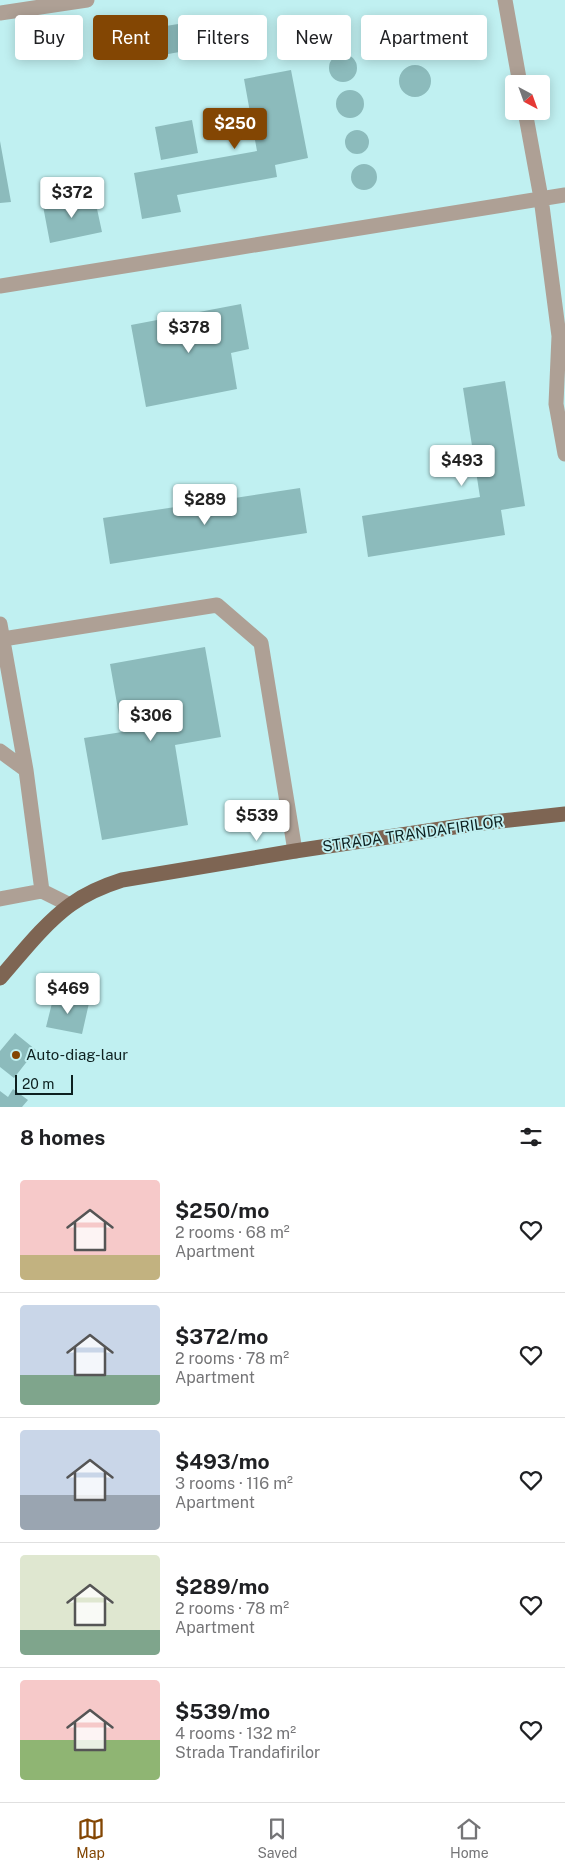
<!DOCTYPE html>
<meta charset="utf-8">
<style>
:root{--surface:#fff;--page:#f2f2f2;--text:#202124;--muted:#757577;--line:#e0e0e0;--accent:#834603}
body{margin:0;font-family:"Public Sans",sans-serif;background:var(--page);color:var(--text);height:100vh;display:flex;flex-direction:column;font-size:19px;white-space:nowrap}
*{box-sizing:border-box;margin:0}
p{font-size:16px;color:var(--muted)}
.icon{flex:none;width:28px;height:28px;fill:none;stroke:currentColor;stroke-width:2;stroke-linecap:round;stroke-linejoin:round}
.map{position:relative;height:1107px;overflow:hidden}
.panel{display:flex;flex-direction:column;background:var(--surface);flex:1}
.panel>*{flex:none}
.guide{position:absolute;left:15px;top:15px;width:535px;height:45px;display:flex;gap:10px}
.needle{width:32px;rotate:139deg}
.buttons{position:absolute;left:505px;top:75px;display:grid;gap:10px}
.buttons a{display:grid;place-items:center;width:45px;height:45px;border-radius:5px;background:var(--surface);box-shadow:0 2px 12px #0003;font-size:25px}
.scale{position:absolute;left:15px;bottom:12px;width:58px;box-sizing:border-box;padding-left:5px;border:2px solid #0d2020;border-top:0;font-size:14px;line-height:18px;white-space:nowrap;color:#0d2020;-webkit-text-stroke:4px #c0f0f1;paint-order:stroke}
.price{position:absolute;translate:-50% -42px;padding:0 11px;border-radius:5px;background:#fff;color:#222;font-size:16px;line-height:32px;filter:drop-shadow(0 1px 2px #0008)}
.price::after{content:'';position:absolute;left:50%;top:30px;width:15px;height:11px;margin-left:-8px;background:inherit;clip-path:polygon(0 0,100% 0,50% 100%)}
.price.active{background:var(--accent);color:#fff}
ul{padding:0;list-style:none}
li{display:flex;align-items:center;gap:15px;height:125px;padding:0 20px}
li+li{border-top:1px solid var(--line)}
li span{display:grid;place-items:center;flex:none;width:140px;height:100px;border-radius:5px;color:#555}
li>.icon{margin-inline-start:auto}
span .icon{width:60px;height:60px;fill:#fffc;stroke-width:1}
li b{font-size:21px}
h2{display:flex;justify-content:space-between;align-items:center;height:60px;padding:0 20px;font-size:21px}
.chip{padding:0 18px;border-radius:5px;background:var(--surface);box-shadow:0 2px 12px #0003;font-size:18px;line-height:45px}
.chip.active{background:var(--accent);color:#fff}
.menu{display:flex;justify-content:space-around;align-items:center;height:70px;border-top:1px solid var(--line);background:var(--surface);font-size:14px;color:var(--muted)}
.menu a{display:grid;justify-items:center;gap:2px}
.menu .active{color:var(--accent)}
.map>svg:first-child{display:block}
.building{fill:#8cbbbc}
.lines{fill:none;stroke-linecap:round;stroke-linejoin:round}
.minor{stroke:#aea095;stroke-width:15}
.major{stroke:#7e6553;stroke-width:15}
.poi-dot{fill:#834603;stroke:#c0f0f1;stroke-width:2}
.labels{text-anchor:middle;stroke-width:4;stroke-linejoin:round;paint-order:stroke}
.street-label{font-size:15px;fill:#0d2020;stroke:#c0f0f1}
.poi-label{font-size:15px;fill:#0d2020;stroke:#c0f0f1;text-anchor:start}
</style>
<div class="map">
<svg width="565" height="1107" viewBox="0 0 565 1107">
<rect width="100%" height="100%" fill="#c0f0f1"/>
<path class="building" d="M197,21L201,48L152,57L147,29Z
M329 68a14 14 0 1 1 28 0a14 14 0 1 1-28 0Z
M399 81a16 16 0 1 1 32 0a16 16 0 1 1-32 0Z
M291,70L308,158L275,165L277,177L177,195L181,212L142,219L134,173L257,151L244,79Z
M336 104a14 14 0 1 1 28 0a14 14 0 1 1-28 0Z
M192,120L198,153L161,160L155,127Z
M345 142a12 12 0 1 1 24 0a12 12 0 1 1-24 0Z
M0,141L11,202L0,203Z
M351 177a13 13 0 1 1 26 0a13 13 0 1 1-26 0Z
M94,195L102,232L50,243L43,206Z
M241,304L249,349L231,353L237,389L146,407L131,325Z
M505,381L525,506L501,510L505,535L368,557L362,516L480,497L463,388Z
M300,488L307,533L110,564L103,518Z
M205,647L221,737L175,745L188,825L102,840L84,738L122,732L110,664Z
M54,995L89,1003L82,1034L46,1027Z
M15,1033L36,1050L14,1078L0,1067V1051Z
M13,1089L28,1100L22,1107H0V1091L8,1097Z"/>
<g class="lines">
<path class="minor" d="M505,0L520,84
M0,13L87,0
M525,111L541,198L559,336L556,404L565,454
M0,286L565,195
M0,624L26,770L42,891L70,905
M3,639L217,605L261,643L295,851
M0,751L26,770
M0,899L42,891"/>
<path class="major" d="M0,978C22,953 43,925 70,905C85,894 103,886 122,880L295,851L474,824L565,814"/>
</g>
<circle class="poi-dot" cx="16" cy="1055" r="5"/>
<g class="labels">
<g class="street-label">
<text transform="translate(413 834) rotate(-8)" y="5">STRADA TRANDAFIRILOR</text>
</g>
<g class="poi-label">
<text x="26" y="1060">Auto-diag-laur</text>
</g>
</g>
</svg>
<div class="buttons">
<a><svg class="needle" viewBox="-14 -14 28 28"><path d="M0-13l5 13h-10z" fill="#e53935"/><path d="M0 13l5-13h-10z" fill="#757577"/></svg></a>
</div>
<div class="scale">20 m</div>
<b class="price active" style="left:235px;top:150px">$250</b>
<b class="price" style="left:72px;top:219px">$372</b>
<b class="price" style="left:189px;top:354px">$378</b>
<b class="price" style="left:462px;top:487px">$493</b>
<b class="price" style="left:205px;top:526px">$289</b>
<b class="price" style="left:151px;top:742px">$306</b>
<b class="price" style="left:257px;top:842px">$539</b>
<b class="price" style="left:68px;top:1015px">$469</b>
<div class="guide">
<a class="chip">Buy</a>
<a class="chip active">Rent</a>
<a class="chip">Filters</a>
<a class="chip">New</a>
<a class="chip">Apartment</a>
</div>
</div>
<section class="panel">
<h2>8 homes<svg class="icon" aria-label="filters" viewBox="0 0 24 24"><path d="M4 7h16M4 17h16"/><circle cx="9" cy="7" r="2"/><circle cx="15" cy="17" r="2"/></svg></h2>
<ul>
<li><span style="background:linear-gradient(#f6c9c9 75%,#c2b280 0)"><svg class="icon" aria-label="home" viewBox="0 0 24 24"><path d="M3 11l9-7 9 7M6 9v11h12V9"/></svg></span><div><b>$250/mo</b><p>2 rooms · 68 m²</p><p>Apartment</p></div><svg class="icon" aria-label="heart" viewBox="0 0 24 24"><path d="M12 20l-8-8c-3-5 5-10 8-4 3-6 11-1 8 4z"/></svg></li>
<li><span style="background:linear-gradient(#c9d6e8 70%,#7fa58c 0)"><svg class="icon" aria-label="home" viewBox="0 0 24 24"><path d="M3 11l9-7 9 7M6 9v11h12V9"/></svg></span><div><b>$372/mo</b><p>2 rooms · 78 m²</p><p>Apartment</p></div><svg class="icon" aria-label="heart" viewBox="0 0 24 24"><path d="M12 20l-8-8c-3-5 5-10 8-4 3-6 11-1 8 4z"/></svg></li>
<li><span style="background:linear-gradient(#c9d6e8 65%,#9aa5b1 0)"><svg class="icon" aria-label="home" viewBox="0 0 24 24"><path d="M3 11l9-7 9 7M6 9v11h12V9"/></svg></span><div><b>$493/mo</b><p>3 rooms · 116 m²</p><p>Apartment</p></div><svg class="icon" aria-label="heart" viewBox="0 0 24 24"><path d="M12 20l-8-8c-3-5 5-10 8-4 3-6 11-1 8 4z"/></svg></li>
<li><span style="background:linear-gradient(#dfe7d0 75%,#7fa58c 0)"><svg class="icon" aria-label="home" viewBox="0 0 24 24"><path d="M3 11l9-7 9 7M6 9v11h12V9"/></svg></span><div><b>$289/mo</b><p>2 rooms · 78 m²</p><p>Apartment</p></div><svg class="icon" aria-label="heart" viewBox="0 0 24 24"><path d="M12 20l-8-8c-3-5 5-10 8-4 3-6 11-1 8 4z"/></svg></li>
<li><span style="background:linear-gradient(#f6c9c9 60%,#8fb573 0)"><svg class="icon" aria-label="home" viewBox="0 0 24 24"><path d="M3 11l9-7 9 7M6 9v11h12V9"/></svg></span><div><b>$539/mo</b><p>4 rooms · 132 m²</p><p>Strada Trandafirilor</p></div><svg class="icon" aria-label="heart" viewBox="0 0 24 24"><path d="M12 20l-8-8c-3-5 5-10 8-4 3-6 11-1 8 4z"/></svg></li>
</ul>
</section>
<nav class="menu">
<a class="active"><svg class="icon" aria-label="map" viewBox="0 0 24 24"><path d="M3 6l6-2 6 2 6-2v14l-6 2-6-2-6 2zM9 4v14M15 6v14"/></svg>Map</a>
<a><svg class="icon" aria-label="saved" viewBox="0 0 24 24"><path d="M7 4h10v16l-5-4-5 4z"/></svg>Saved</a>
<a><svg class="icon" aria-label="home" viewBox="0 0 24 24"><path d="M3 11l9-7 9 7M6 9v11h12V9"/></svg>Home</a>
</nav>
